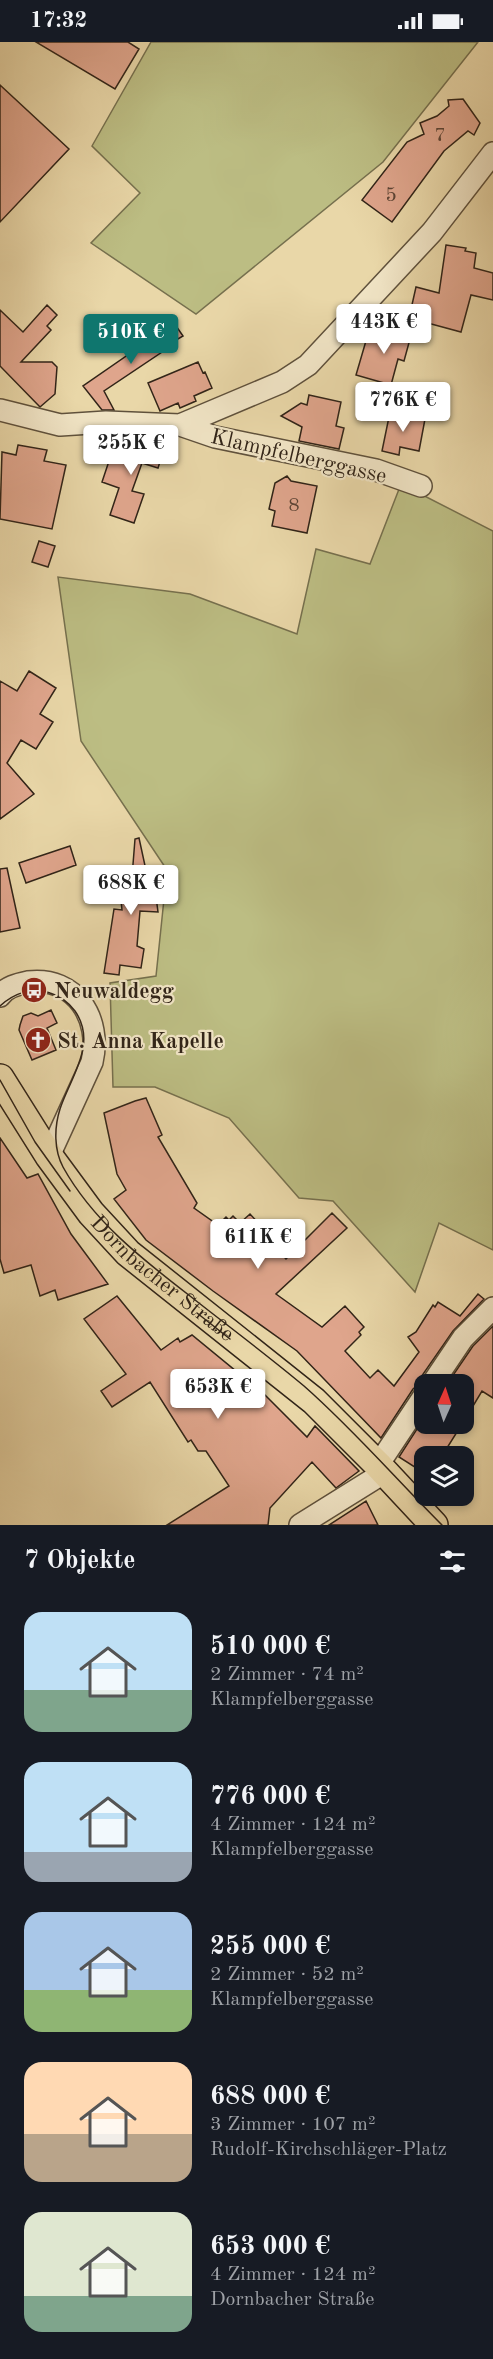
<!DOCTYPE html>
<html lang="de">
<meta charset="utf-8">
<style>
:root{--surface:#171b24;--page:#20242c;--text:#f1f3f6;--muted:#9ea1a6;--accent:#0f766e}
body{margin:0;font-family:"Old Standard TT",serif;background:var(--page);color:var(--text);height:100vh;display:flex;flex-direction:column;font-size:22px;white-space:nowrap}
*{box-sizing:border-box;margin:0}
p{font-size:20px;color:var(--muted)}
.icon{flex:none;width:33px;height:33px;fill:none;stroke:currentColor;stroke-width:2;stroke-linecap:round;stroke-linejoin:round}
.map{position:relative;height:1483px;overflow:hidden}
.sheet{display:flex;flex-direction:column;background:var(--surface);flex:1}
.sheet>*{flex:none}
.needle{width:39px;rotate:3deg}
.fabs{position:absolute;left:414px;top:1332px;display:grid;gap:12px}
.fabs a{display:grid;place-items:center;width:60px;height:60px;border-radius:12px;background:var(--surface);box-shadow:0 3px 9px #0003;font-size:30px}
.price{position:absolute;translate:-50% -51px;padding:0 14px;border-radius:6px;background:#fff;color:#222;font-size:20px;line-height:39px;filter:drop-shadow(0 2px 3px #0008)}
.price::after{content:'';position:absolute;left:50%;top:36px;width:18px;height:14px;margin-left:-9px;background:inherit;clip-path:polygon(0 0,100% 0,50% 100%)}
.price.active{background:var(--accent);color:#fff}
ul{padding:0;list-style:none}
li{display:flex;align-items:center;gap:18px;height:150px;padding:0 24px}
li span{display:grid;place-items:center;flex:none;width:168px;height:120px;border-radius:18px;color:#555}
li>.icon{margin-inline-start:auto}
span .icon{width:72px;height:72px;fill:#fffc;stroke-width:1}
li b{font-size:26px}
h2{display:flex;justify-content:space-between;align-items:center;height:72px;padding:0 24px;font-size:26px}
.status{display:flex;justify-content:space-between;align-items:center;height:42px;padding:0 30px;background:var(--surface);direction:ltr}
.status svg{height:16px;fill:currentColor}
.map>svg:first-child{display:block}
.green{fill:#bcbd83;stroke:#76704e;stroke-width:1.5}
.building{fill:#dfa58c;stroke:#312418;stroke-width:1.5}
.lines{fill:none;stroke-linecap:round;stroke-linejoin:round}
.minor-casing{stroke:#5f513c;stroke-width:24}
.major-casing{stroke:#312418;stroke-width:30}
.minor{stroke:#f1e5c6;stroke-width:21}
.major{stroke:#e9d7a8;stroke-width:27}
.tram{stroke:#312418;stroke-width:1.5}
.labels{text-anchor:middle;stroke-width:4.5;stroke-linejoin:round;paint-order:stroke}
.number-label{font-size:20px;fill:#5c4435}
.street-label{font-size:22px;fill:#312418;stroke:#f1e5c6}
.poi-label{font-size:22px;font-weight:bold;fill:#312418;stroke:#f1e5c6;text-anchor:start}
</style>
<div class="status"><b>17:32</b><svg viewBox="0 0 49 12"><path d="M0 12V9h3v3zM5 12V6h3v6zM10 12V3h3v9zM15 12V0h3v12zM26 1h20v11H26zM47 4h2v5h-2z"/></svg></div>
<div class="map">
<svg width="493" height="1483" viewBox="0 0 493 1483">
<rect width="100%" height="100%" fill="#e9d7a8"/>
<filter id="stains"><feTurbulence type="fractalNoise" baseFrequency=".00333" numOctaves="4"/><feColorMatrix values="0 0 0 0 .2 0 0 0 0 .09 0 0 0 0 .02 0 0 0 .5 -.17"/></filter>
<radialGradient id="worn" r=".72"><stop offset=".6" stop-color="#630" stop-opacity="0"/><stop offset="1" stop-color="#630" stop-opacity=".3"/></radialGradient>
<path class="green" d="M151,0H478L383,120L196,272L91,201L140,151L92,104Z
M401,442L493,489V1208L439,1181L415,1250L333,1159L299,1156L229,1076L155,1045H113L110,941L156,934L167,828L81,699L58,535L190,552L297,592L316,507L370,522Z"/>
<path class="building" d="M36,0H128L139,7L115,47Z
M0,43L69,107L0,180Z
M463,57L480,81L474,93L468,89L444,109L392,180L362,158L407,100L424,92L420,81L437,74L449,64L448,58Z
M446,203L466,206L465,209L476,211L474,226L493,231V258L471,253L461,290L409,276L416,245L439,251Z
M47,263L57,273L47,284L51,288L21,320H52L57,325L55,352L40,365L0,324V268L23,290Z
M174,281L183,294L176,298L177,300L104,349L114,368H102L83,344Z
M394,281L413,286L404,319L398,317L391,343L356,333L368,292L389,298Z
M198,320L203,331L205,330L212,346L194,354L196,359L180,366L178,361L160,369L148,341Z
M309,353L341,360L336,384L344,386L339,407L299,399L302,385L281,374L301,361L307,363Z
M390,370L425,377L419,409L400,405L399,413L382,409Z
M139,394L164,401V407L158,426L142,421L132,449L144,452L134,481L110,473L119,446L102,440L113,407L133,414Z
M18,403L47,408L44,419L66,423L52,487L0,477L2,410L16,413Z
M287,434L291,439L317,444L307,491L272,484L275,469L269,467L275,441Z
M39,499L55,504L48,525L32,520Z
M29,629L56,646L40,672L53,680L36,707L21,698L7,721L34,752L0,777V639L17,649Z
M139,796L147,833L153,832L158,870L140,869L137,904L144,907L141,926L120,923L119,933L104,931L114,867L122,868L119,839L132,835L135,797Z
M70,804L76,823L26,841L19,821Z
M7,826L20,886L0,890V827Z
M51,968L57,981L47,986L56,1008L32,1018L19,988L20,983L23,974L31,971L38,974Z
M146,1056L162,1093L158,1095L197,1161L194,1166L218,1183L226,1175L229,1178L233,1174L240,1181L250,1172L262,1185L259,1188L286,1217L332,1171L347,1186L276,1252L322,1285L345,1264L364,1285L359,1290L361,1293L345,1309L370,1336L378,1328L394,1344L419,1310L408,1295L416,1290L433,1263L435,1265L438,1260L460,1274L478,1252L484,1257L453,1289L421,1335L419,1342L413,1347L381,1396L297,1309L213,1249L146,1198L114,1157L126,1148L117,1132L104,1071L135,1059Z
M0,1096L27,1136L38,1132L71,1192L108,1242L58,1258L55,1248L40,1254L31,1223L4,1231L0,1217Z
M117,1254L161,1308L178,1296L180,1300L192,1293L264,1352L307,1395L315,1384L359,1429L336,1446L312,1420L270,1466L268,1483H167L229,1444L206,1409H198L191,1398L188,1400L150,1340L112,1365L101,1349L126,1332L84,1277Z
M493,1284V1356L482,1349L464,1379V1342H447L473,1304Z
M424,1376V1382H462L442,1414H424V1431L399,1415Z
M366,1459L378,1483H329Z"/>
<g class="lines">
<g class="minor-casing">
<path id="minor" d="M0,368L60,383L106,380L180,383L215,395L376,428L421,444
M180,383L282,340L308,323L432,190L493,111
M0,954C6,945 18,942 28,940C76,934 102,977 92,1020L49,1114
M432,1342L463,1296L493,1266
M378,1423L424,1354
M300,1483L385,1430"/>
</g>
<g class="major-casing">
<g id="major">
<path id="s1" d="M0,1036L49,1114L91,1171L128,1211L314,1359L378,1423L434,1483"/>
</g>
</g>
<use href="#minor" class="minor"/>
<use href="#major" class="major"/>
<path class="tram" d="M0,964C13,952 32,944 50,951C60,954 69,961 75,969C98,1002 70,1036 60,1067C54,1086 54,1108 63,1125C93,1179 142,1217 190,1254C228,1284 267,1313 304,1344C353,1387 396,1437 442,1483
M0,1038L35,1100L70,1149
M197,1271L230,1297"/>
</g>
<defs>
<g id="bus-disc" transform="scale(1.35)"><circle r="9.5" fill="#8f2418" stroke="#f1e5c6"/><path d="M-5-6H5V4H4V6H2V4H-2V6H-4V4H-5ZM-3.5-4V0h7V-4ZM-3.5 1.2v1.5H-2V1.2ZM2 1.2v1.5H3.5V1.2Z" fill="#fff"/></g>
<g id="church-disc" transform="scale(1.35)"><circle r="9.5" fill="#8f2418" stroke="#f1e5c6"/><path d="M-1.2-6h2.4v3.5h3.3v2.4h-3.3V6h-2.4V-.1h-3.3v-2.4h3.3Z" fill="#fff"/></g>
</defs>
<g fill-rule="evenodd">
<use href="#bus-disc" x="34" y="948"/>
<use href="#church-disc" x="38" y="998"/>
</g>
<g class="labels">
<g class="number-label">
<text x="440" y="99">7</text>
<text x="391" y="159">5</text>
<text x="294" y="469">8</text>
</g>
<g class="street-label">
<text transform="translate(299 413) rotate(13)" y="8">Klampfelberggasse</text>
<text dy="8" stroke="none"><textPath href="#s1" startOffset="260">Dornbacher Straße</textPath></text>
</g>
<g class="poi-label">
<text x="54" y="956">Neuwaldegg</text>
<text x="57" y="1006">St. Anna Kapelle</text>
</g>
</g>
<rect width="100%" height="100%" filter="url(#stains)"/>
<rect width="100%" height="100%" fill="url(#worn)"/>
</svg>
<div class="fabs">
<a><svg class="needle" viewBox="-14 -14 28 28"><path d="M0-13l5 13h-10z" fill="#e53935"/><path d="M0 13l5-13h-10z" fill="#9ea1a6"/></svg></a>
<a><svg class="icon" aria-label="layers" viewBox="0 0 24 24"><path d="M12 4l9 5-9 5-9-5zM3 14l9 5 9-5"/></svg></a>
</div>
<b class="price" style="left:384px;top:313px">443K €</b>
<b class="price active" style="left:131px;top:323px">510K €</b>
<b class="price" style="left:403px;top:391px">776K €</b>
<b class="price" style="left:131px;top:434px">255K €</b>
<b class="price" style="left:131px;top:874px">688K €</b>
<b class="price" style="left:258px;top:1228px">611K €</b>
<b class="price" style="left:218px;top:1378px">653K €</b>
</div>
<section class="sheet">
<h2>7 Objekte<svg class="icon" aria-label="filters" viewBox="0 0 24 24"><path d="M4 7h16M4 17h16"/><circle cx="9" cy="7" r="2"/><circle cx="15" cy="17" r="2"/></svg></h2>
<ul>
<li><span style="background:linear-gradient(#bfe0f5 65%,#7fa58c 0)"><svg class="icon" aria-label="home" viewBox="0 0 24 24"><path d="M3 11l9-7 9 7M6 9v11h12V9"/></svg></span><div><b>510 000 €</b><p>2 Zimmer · 74 m²</p><p>Klampfelberggasse</p></div></li>
<li><span style="background:linear-gradient(#bfe0f5 75%,#9aa5b1 0)"><svg class="icon" aria-label="home" viewBox="0 0 24 24"><path d="M3 11l9-7 9 7M6 9v11h12V9"/></svg></span><div><b>776 000 €</b><p>4 Zimmer · 124 m²</p><p>Klampfelberggasse</p></div></li>
<li><span style="background:linear-gradient(#a9c7e8 65%,#8fb573 0)"><svg class="icon" aria-label="home" viewBox="0 0 24 24"><path d="M3 11l9-7 9 7M6 9v11h12V9"/></svg></span><div><b>255 000 €</b><p>2 Zimmer · 52 m²</p><p>Klampfelberggasse</p></div></li>
<li><span style="background:linear-gradient(#ffd9b3 60%,#b9a48a 0)"><svg class="icon" aria-label="home" viewBox="0 0 24 24"><path d="M3 11l9-7 9 7M6 9v11h12V9"/></svg></span><div><b>688 000 €</b><p>3 Zimmer · 107 m²</p><p>Rudolf-Kirchschläger-Platz</p></div></li>
<li><span style="background:linear-gradient(#dfe7d0 70%,#7fa58c 0)"><svg class="icon" aria-label="home" viewBox="0 0 24 24"><path d="M3 11l9-7 9 7M6 9v11h12V9"/></svg></span><div><b>653 000 €</b><p>4 Zimmer · 124 m²</p><p>Dornbacher Straße</p></div></li>
</ul>
</section>
